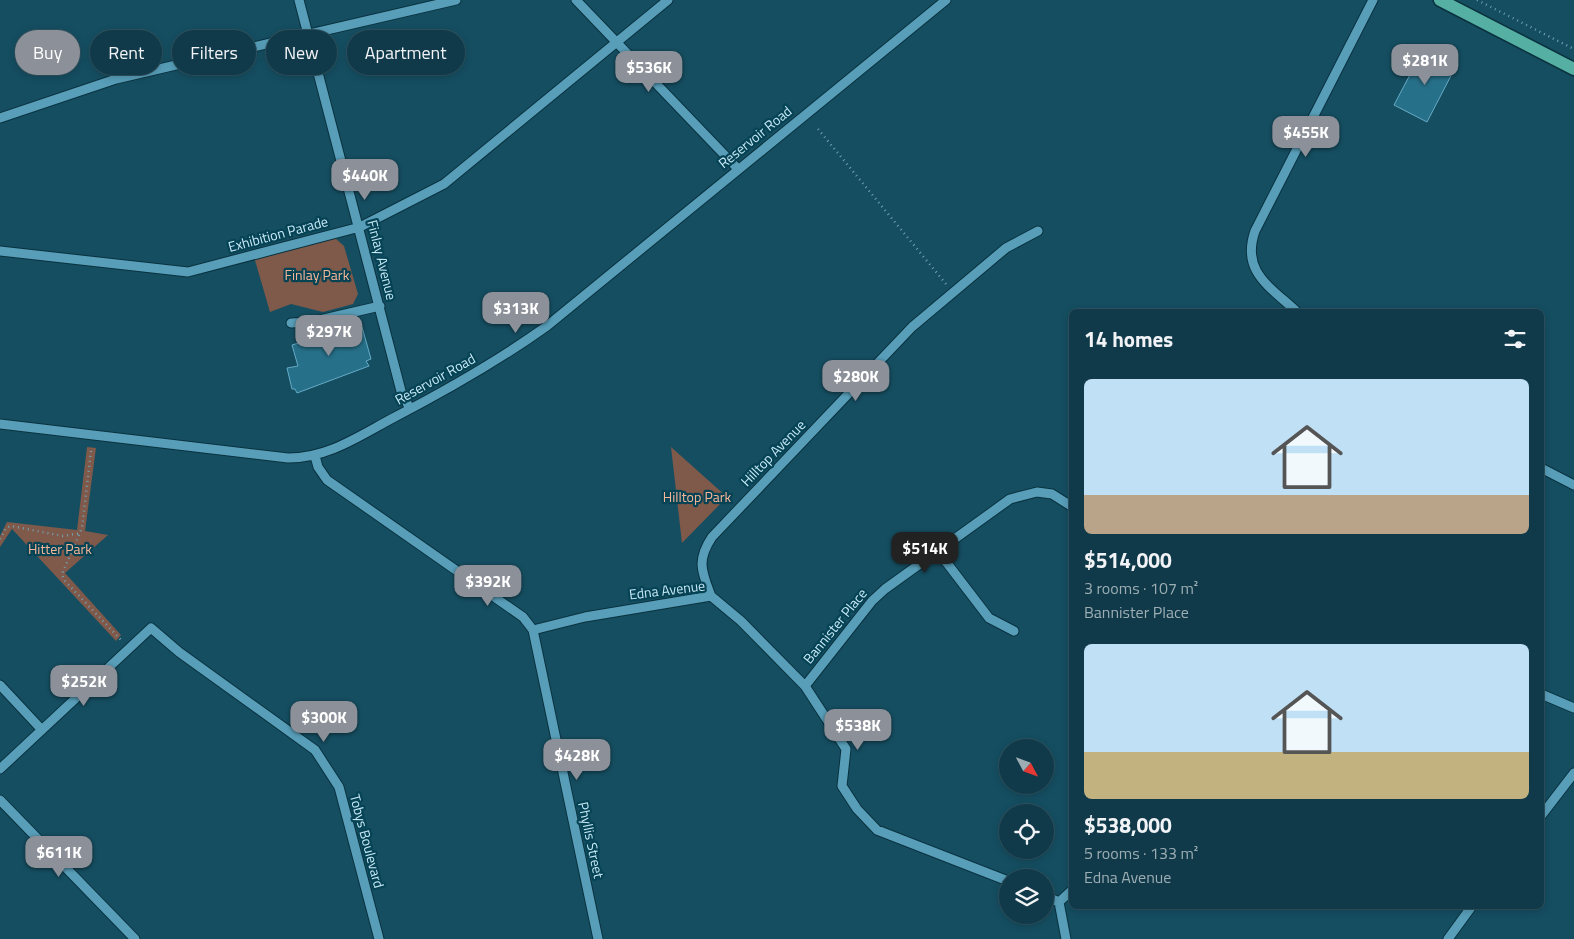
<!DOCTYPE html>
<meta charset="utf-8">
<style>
:root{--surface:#103a49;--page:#1e4553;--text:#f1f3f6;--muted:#9cadb4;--line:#305461;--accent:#8c9099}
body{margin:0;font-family:"Titillium Web",sans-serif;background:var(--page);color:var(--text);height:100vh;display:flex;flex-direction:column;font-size:19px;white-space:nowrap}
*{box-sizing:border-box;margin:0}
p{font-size:16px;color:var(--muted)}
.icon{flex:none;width:28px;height:28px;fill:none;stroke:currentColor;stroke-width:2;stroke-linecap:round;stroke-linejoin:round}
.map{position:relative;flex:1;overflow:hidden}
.side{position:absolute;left:1069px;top:309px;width:475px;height:600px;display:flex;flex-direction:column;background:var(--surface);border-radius:8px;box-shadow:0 2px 8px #0003,0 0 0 1px var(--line)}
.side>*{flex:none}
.top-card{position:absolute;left:15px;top:30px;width:475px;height:45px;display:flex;gap:10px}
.needle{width:32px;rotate:131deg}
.fabs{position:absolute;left:999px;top:739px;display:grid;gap:10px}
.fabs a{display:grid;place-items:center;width:55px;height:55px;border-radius:50%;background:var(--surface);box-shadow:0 2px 8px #0003,0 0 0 1px var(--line);font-size:25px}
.price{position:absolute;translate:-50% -42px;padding:0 11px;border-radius:10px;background:var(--accent);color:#fff;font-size:16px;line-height:32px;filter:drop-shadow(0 1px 2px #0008)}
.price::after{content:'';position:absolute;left:50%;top:30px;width:15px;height:11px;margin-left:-8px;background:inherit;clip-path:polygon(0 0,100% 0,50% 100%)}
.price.selected{background:#222;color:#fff}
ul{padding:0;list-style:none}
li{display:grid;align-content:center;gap:10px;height:265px;padding:0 15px}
li span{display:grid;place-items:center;height:155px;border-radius:8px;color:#555}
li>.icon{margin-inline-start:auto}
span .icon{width:90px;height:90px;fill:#fffc;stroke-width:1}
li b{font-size:21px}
h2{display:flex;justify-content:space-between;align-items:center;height:60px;padding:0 15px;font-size:21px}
.chip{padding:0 18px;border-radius:22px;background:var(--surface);box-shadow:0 2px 8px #0003,0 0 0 1px var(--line);font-size:18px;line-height:45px}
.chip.selected{background:var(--accent);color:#fff}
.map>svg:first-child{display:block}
.green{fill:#7f5949}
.building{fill:#277089;stroke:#66abc7}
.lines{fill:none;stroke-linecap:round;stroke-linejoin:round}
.minor-casing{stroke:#0a323f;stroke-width:11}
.major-casing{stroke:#0a323f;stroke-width:15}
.path{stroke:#73a0b0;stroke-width:2.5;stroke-dasharray:1 4;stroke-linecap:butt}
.minor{stroke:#589eb9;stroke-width:9}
.major{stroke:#55afa2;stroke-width:12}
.labels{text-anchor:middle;stroke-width:4.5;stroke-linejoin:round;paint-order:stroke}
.street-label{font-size:14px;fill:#c8eaf8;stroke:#054355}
.park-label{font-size:14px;fill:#f9b697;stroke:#054355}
</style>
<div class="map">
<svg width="1574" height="939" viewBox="0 0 1574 939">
<rect width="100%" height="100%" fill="#154e61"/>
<path class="green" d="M335,238L344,246L358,294L353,304L323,312L291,304L270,312L254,257Z
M87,447L96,448L85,531L108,535L65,573L121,635L116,641L12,529L0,547V536L7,522L77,530Z
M671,447L727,497L682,543Z"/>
<path class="building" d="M1423,50L1456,66L1427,122L1394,105Z
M355,320L362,327L371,359L366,361L369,366L297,393L295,389H292L287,368L298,366L292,345L329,334L331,338L338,334L336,326Z"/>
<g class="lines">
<g class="minor-casing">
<path id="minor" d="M299,0L401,391L410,409
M576,0L738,169
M0,118L116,79L456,0
M0,251L188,272L360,227L444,184L668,0
M1296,311C1269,286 1241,271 1255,231L1373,0
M291,323L311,322L380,306
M0,424L288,458C328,458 359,436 393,418C447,390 498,361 547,326L946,0
M315,456L318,467L327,480L523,617L533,630L585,617L711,596L741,621L805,686L846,749L842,786L857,809L877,830L1008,881
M1541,468L1574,485
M937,550L989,618L1014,631
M711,596C702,572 696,561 712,537L912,327L1006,248L1038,231
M533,630L598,939
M0,685L42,730
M805,686L872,601L885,589L1010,499L1037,492L1052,494L1071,506
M1541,694L1574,708
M0,769L151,628L179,652L315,750L339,787L379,939
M0,800L135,939
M1541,816L1574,773
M1045,896L1059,902
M1059,902L1066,939
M1059,902L1071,891
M1448,939L1472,906"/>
</g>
<g class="major-casing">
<path id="major" d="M1440,0L1574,69"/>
</g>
<path class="path" d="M1477,0L1574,49
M818,129L946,284
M91,451L82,528L62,574L64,580L121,640
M0,539L6,528L11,526L63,536L81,533"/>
<use href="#minor" class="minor"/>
<use href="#major" class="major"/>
</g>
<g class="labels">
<g class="street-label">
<text transform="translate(755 137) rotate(-39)" y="5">Reservoir Road</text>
<text transform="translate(278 234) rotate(-15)" y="5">Exhibition Parade</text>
<text transform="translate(382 260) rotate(76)" y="5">Finlay Avenue</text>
<text transform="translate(435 379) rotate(-29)" y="5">Reservoir Road</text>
<text transform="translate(773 453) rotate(-46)" y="5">Hilltop Avenue</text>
<text transform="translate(667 590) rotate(-7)" y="5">Edna Avenue</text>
<text transform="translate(835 626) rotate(-51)" y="5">Bannister Place</text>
<text transform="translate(591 840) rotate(78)" y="5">Phyllis Street</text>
<text transform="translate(367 841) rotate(75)" y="5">Tobys Boulevard</text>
</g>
<g class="park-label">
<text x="317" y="280">Finlay Park</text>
<text x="697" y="502">Hilltop Park</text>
<text x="60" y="554">Hitter Park</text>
</g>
</g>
</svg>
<div class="fabs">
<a><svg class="needle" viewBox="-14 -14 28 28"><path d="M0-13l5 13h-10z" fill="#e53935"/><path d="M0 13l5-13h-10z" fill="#9cadb4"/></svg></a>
<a><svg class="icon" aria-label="locate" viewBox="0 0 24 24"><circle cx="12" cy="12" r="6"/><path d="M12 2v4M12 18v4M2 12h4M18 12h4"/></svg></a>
<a><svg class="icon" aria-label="layers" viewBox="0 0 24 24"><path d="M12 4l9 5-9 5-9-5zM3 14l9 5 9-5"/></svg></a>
</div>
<b class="price" style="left:1425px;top:86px">$281K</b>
<b class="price" style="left:649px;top:93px">$536K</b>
<b class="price" style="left:1306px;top:158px">$455K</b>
<b class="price" style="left:365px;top:201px">$440K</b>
<b class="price" style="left:516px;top:334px">$313K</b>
<b class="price" style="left:329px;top:357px">$297K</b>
<b class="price" style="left:856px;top:402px">$280K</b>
<b class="price selected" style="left:925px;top:574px">$514K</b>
<b class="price" style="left:488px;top:607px">$392K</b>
<b class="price" style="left:84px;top:707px">$252K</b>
<b class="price" style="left:324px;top:743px">$300K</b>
<b class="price" style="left:858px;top:751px">$538K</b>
<b class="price" style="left:577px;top:781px">$428K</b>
<b class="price" style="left:59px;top:878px">$611K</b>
<div class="top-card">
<a class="chip selected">Buy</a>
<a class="chip">Rent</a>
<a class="chip">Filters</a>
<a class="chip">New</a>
<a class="chip">Apartment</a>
</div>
<section class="side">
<h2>14 homes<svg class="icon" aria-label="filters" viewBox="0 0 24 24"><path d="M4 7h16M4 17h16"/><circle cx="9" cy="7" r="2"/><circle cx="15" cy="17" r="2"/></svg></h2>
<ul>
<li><span style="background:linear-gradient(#bfe0f5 75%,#b9a48a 0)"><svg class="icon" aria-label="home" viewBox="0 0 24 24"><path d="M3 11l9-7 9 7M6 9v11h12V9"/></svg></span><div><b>$514,000</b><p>3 rooms · 107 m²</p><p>Bannister Place</p></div></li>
<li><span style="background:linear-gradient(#bfe0f5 70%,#c2b280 0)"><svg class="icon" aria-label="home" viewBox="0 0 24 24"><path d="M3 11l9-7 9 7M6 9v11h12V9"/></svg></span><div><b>$538,000</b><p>5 rooms · 133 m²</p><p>Edna Avenue</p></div></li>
</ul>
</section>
</div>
